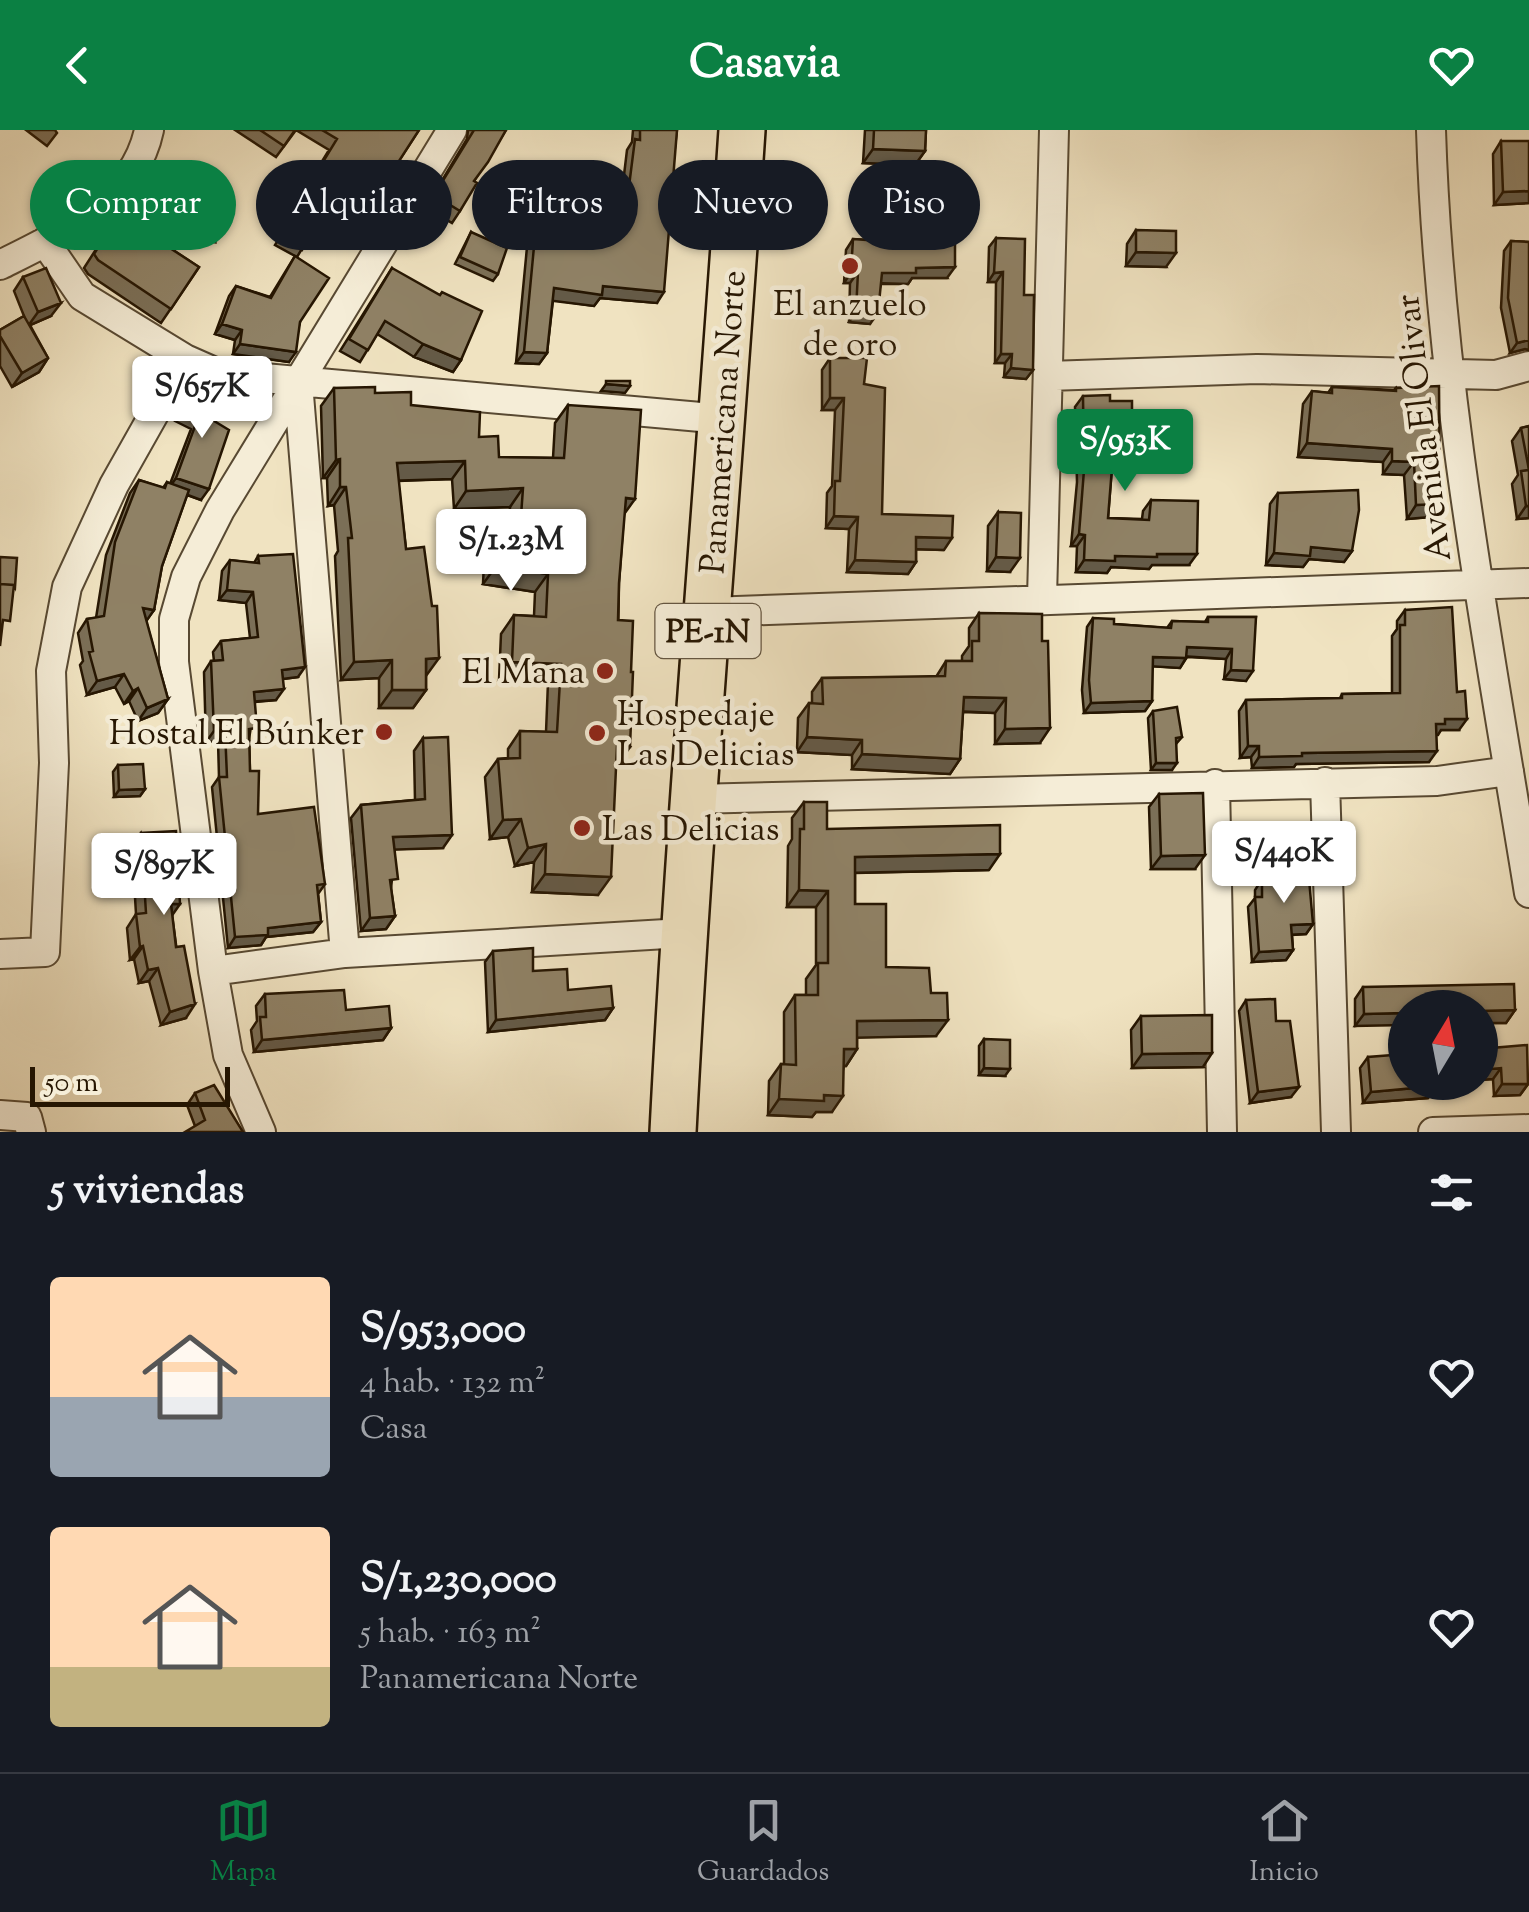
<!DOCTYPE html>
<html lang="es">
<meta charset="utf-8">
<style>
:root{--surface:#171b24;--page:#20242c;--text:#f1f3f6;--muted:#9ea1a6;--line:#363941;--accent:#0b8043}
body{margin:0;font-family:"Sorts Mill Goudy",serif;background:var(--page);color:var(--text);height:100vh;display:flex;flex-direction:column;font-size:38px;white-space:nowrap}
*{box-sizing:border-box;margin:0}
p{font-size:32px;color:var(--muted)}
.icon{flex:none;width:55px;height:55px;fill:none;stroke:currentColor;stroke-width:2;stroke-linecap:round;stroke-linejoin:round}
.map{position:relative;height:1002px;overflow:hidden}
.side{display:flex;flex-direction:column;background:var(--surface);flex:1}
.side>*{flex:none}
.top-card{position:absolute;left:30px;top:30px;width:1000px;height:90px;display:flex;gap:20px}
.needle{width:65px;rotate:10deg}
.controls{position:absolute;left:1388px;top:860px;display:grid;gap:20px}
.controls a{display:grid;place-items:center;width:110px;height:110px;border-radius:50%;background:var(--surface);box-shadow:0 2px 8px #0004;font-size:50px}
.scale{position:absolute;left:30px;bottom:25px;width:200px;box-sizing:border-box;padding-left:10px;border:5px solid #261602;border-top:0;font-size:28px;line-height:35px;white-space:nowrap;color:#261602;-webkit-text-stroke:8px #f5edd7;paint-order:stroke}
.price{position:absolute;translate:-50% -85px;padding:0 22px;border-radius:10px;background:#fff;color:#222;font-size:32px;line-height:65px;filter:drop-shadow(0 2px 5px #0008)}
.price::after{content:'';position:absolute;left:50%;top:60px;width:30px;height:22px;margin-left:-15px;background:inherit;clip-path:polygon(0 0,100% 0,50% 100%)}
.price.selected{background:var(--accent);color:#fff}
ul{padding:0;list-style:none}
li{display:flex;align-items:center;gap:30px;height:250px;padding:0 50px}
li span{display:grid;place-items:center;flex:none;width:280px;height:200px;border-radius:10px;color:#555}
li>.icon{margin-inline-start:auto}
span .icon{width:120px;height:120px;fill:#fffc;stroke-width:1}
li b{font-size:42px}
h2{display:flex;justify-content:space-between;align-items:center;height:120px;padding:0 50px;font-size:42px}
.chip{padding:0 35px;border-radius:45px;background:var(--surface);box-shadow:0 2px 8px #0004;font-size:35px;line-height:90px}
.chip.selected{background:var(--accent);color:#fff}
header{display:flex;justify-content:space-between;align-items:center;height:130px;padding:0 50px;background:var(--accent);color:#fff;font-size:45px;font-weight:700}
.dock{display:flex;justify-content:space-around;align-items:center;height:140px;border-top:2px solid var(--line);background:var(--surface);font-size:28px;color:var(--muted)}
.dock a{display:grid;justify-items:center;gap:5px}
.dock .selected{color:var(--accent)}
.map>svg:first-child{display:block}
.lines{fill:none;stroke-linecap:round;stroke-linejoin:round}
.minor-casing{stroke:#584932;stroke-width:32}
.trunk-casing{stroke:#261602;stroke-width:50}
.minor{stroke:#f5edd7;stroke-width:28}
.trunk{stroke:#f0e3c1;stroke-width:45}
.wall{fill:#7b6f57;stroke:#261602;stroke-width:2.5}
.shaded-wall{fill:#645a47;stroke:#261602;stroke-width:2.5}
.building{fill:#8f8165;stroke:#261602;stroke-width:2.5}
.poi-dot{fill:#8f2418;stroke:#f5edd7;stroke-width:4}
.labels{text-anchor:middle;stroke-width:9;stroke-linejoin:round;paint-order:stroke}
.shield{fill:#f5edd7;stroke:#645642;stroke-width:2.5}
.shield-label{font-size:32px;font-weight:bold;fill:#261602}
.poi-label{font-size:35px;fill:#261602;stroke:#f5edd7;text-anchor:end}
.street-label{font-size:35px;fill:#261602;stroke:#f5edd7}
</style>
<header><svg class="icon" aria-label="back" viewBox="0 0 24 24"><path d="M15 5l-7 7 7 7"/></svg>Casavia<svg class="icon" aria-label="heart" viewBox="0 0 24 24"><path d="M12 20l-8-8c-3-5 5-10 8-4 3-6 11-1 8 4z"/></svg></header>
<div class="map">
<svg width="1529" height="1002" viewBox="0 0 1529 1002">
<rect width="100%" height="100%" fill="#f0e3c1"/>
<filter id="stains"><feTurbulence type="fractalNoise" baseFrequency=".002" numOctaves="4"/><feColorMatrix values="0 0 0 0 .2 0 0 0 0 .09 0 0 0 0 .02 0 0 0 .5 -.17"/></filter>
<radialGradient id="worn" r=".72"><stop offset=".6" stop-color="#630" stop-opacity="0"/><stop offset="1" stop-color="#630" stop-opacity=".3"/></radialGradient>
<g class="lines">
<g class="minor-casing">
<path id="minor" d="M1431,0C1439,257 1488,510 1529,763
M45,112L82,166L185,229L219,244L723,289
M0,135C60,105 134,72 149,0
M1048,246L1257,239L1496,245L1529,236
M298,253L345,823
M1042,468L1054,0
M709,482L1529,453
M1325,652L1336,1002
M1215,654L1222,1002
M694,669L1437,651L1509,641
M0,824L45,822L54,633L51,541L67,457L114,355L185,229
M213,841L345,823L683,803
M0,985L27,987L31,1002
M261,1002L228,925L213,841L174,532V489L186,447L220,380L452,0
M1433,1002L1529,999"/>
</g>
<g class="trunk-casing">
<path id="trunk" d="M673,1002C690,668 720,334 742,0"/>
</g>
<use href="#minor" class="minor"/>
<use href="#trunk" class="trunk"/>
</g>
<path class="wall" d="M26,0H55L57,3L47,16Z
M235,0H296L276,27Z
M296,0H419L342,118L312,102L297,127L300,192L289,232L233,224L235,210L215,204L229,166L236,156L270,167L295,126L275,115L295,83L307,90L327,55L313,46L329,20Z
M468,0H506L474,51L460,81L452,93L426,77L467,9Z
M633,0H677L657,173L600,168L594,176L553,170L547,223L539,234L516,233L529,96L541,72L549,61L565,69L575,53L621,70L627,20L632,12Z
M865,0H926L925,21L915,35L863,33Z
M1501,11L1529,73L1494,75L1493,24Z
M199,73L215,112L189,107L194,80Z
M879,83L910,106L947,148H912L908,154H881L870,194L849,192L850,153H844L846,120L853,109L872,110V93Z
M113,93L144,114L150,105L199,137L161,193L88,144L84,138Z
M1136,100L1166,137L1126,136L1127,114Z
M471,102L498,144L493,151L455,134Z
M996,108L1024,165L1033,240L1026,249L1004,247L1005,233H995L996,152H988L989,117Z
M1511,111L1529,112V220L1525,219L1510,223L1501,178L1504,121Z
M392,138L461,230L453,242L414,227L377,204L360,232L340,221Z
M23,147L51,186L30,195L48,228L39,242L12,257L0,236V200L24,186L14,161Z
M830,228L864,254L882,384L944,420L916,419V432L908,444L847,442L849,399L826,398L827,363L832,356L835,280H822V240Z
M194,254L206,286L201,370L187,365L162,436L154,480L146,491L168,569L158,583L138,591L129,571L124,574L115,557L87,565L80,535L83,531L78,503L87,489L96,488L106,425L130,363L139,350L163,358L167,352L170,354L191,299L175,291L187,265Z
M1332,257L1394,260L1396,258L1431,387L1407,389L1404,345L1383,344V332L1298,327L1303,274L1312,261L1328,263Z
M334,258L375,263L411,275L479,307L499,327L553,328L555,293L568,275L624,384L619,453L616,635L598,765L532,762L534,732L515,736L508,707L490,709L485,647L498,629L508,628V619L520,601L546,602L548,552L499,550L501,504L514,485L534,486L535,462L483,454L484,432L497,413L508,414L510,377L454,379L452,349L398,351L406,419L426,546V560L413,578H379V548L341,550L335,426L338,421L334,375L328,376L327,348H323L321,276Z
M1083,266L1110,271L1132,326L1124,337H1112L1108,388L1142,389L1143,381L1151,370L1189,435H1152L1149,439L1111,437L1107,443L1076,442L1077,416H1071L1077,352L1075,277Z
M1529,296V388L1517,389L1512,354L1518,345L1512,311L1521,298Z
M1278,363L1352,421L1344,432L1309,429L1303,437L1266,435L1270,374Z
M998,382L1010,442L987,441L988,396Z
M258,426L298,547L283,549L276,570L255,572L249,609L250,641L258,684L325,754L318,764L321,792L313,802L266,807L261,815L228,818L212,657L219,647L218,611L206,612L204,542L211,531H214L213,522L221,511L250,508L246,473L219,470L222,441L230,430L254,433Z
M1405,480L1459,600H1441L1436,605L1429,632L1296,634L1294,637L1252,638L1251,627L1240,628L1239,581L1246,570L1340,568L1342,564L1392,563V506L1397,499V491Z
M979,483L1040,613L995,614V583L963,582L960,629L950,644L852,639V625L797,622L798,588L809,573H812V562L822,548L936,547L946,531H962V526L969,516V498Z
M1208,487H1256L1246,551L1224,549L1226,529L1187,527L1180,538L1152,536V571L1145,581L1084,583L1082,560L1087,497L1093,488L1114,494L1167,498L1172,491L1205,492Z
M1153,581L1182,607L1176,614L1172,640H1151L1148,588Z
M423,608L443,718L395,719L391,759L395,786L386,799L361,801L351,688L361,675L415,670L414,621Z
M118,635L145,659L140,666L114,667L113,642Z
M1159,664L1195,739H1151L1149,677Z
M804,672L827,699L989,740L855,743V774L886,837L931,863L936,906L857,907V919L846,936H844L832,982H816L812,987L768,985L769,951L781,934H784V882L795,865H806V849L816,835V777H787L788,716L792,709V688Z
M141,703L172,785L186,888L161,895L149,851L139,853L134,829L130,830L127,798L136,784L132,716Z
M1282,728L1306,749L1313,794L1306,804L1292,805L1293,820L1286,830L1252,832L1248,777L1255,768V760L1262,749H1274V739Z
M493,821L568,860L613,878L605,890L488,902L485,832Z
M1363,857L1515,880L1506,893H1480V878L1355,896V869Z
M265,864L346,880L391,898L383,910L254,922L251,900L257,891L256,876Z
M1246,870L1276,891L1291,967L1250,973L1239,881Z
M1141,886L1203,937L1132,938L1131,900Z
M984,909L1005,946L979,945V916Z
M1480,919L1528,954L1520,965L1494,966L1493,949L1480,950Z
M1368,927L1405,952H1446L1436,953V956L1428,968L1363,973L1360,938Z
M195,963L243,1002L195,996L187,975Z"/>
<path class="shaded-wall" d="M873,19L925,21L915,35L863,33Z
M1529,61V73L1494,75L1503,62Z
M194,100L220,105L215,112L189,107Z
M1136,122L1176,123L1166,137L1126,136Z
M955,137L947,148H912L908,154L874,153L882,143L916,138Z
M851,142H858L850,153H844Z
M1003,142L996,152H988L994,143Z
M603,156L664,162L657,173L600,168L594,176L546,170L554,158Z
M61,173L51,186L28,196L38,182Z
M856,181L878,183L870,194L849,192Z
M222,194L242,200L235,210L215,204Z
M1529,210V220L1525,219L1510,223L1517,213Z
M240,214L296,222L289,232L233,224Z
M423,214L461,230L453,242L414,227Z
M524,222L547,223L539,234L516,233Z
M1001,224H1012L1005,233H995Z
M48,228L39,242L12,257L22,243Z
M1011,238L1033,240L1026,249L1004,247Z
M606,254L630,256L625,263L601,261Z
M830,268H844L835,280H822Z
M1307,313L1392,319L1383,332L1298,327Z
M1113,325L1132,326L1124,337H1105Z
M340,329L327,348H323L336,330Z
M465,331L452,349L384,351L397,333Z
M1392,331L1414,332L1404,345L1383,344Z
M176,348L209,359L201,370L169,358Z
M340,357H346L334,375L328,376Z
M523,358L510,377L454,379L466,361Z
M626,368L635,369L622,387Z
M1440,374L1431,387L1407,389L1416,375Z
M1526,376H1529V388L1517,389Z
M834,386L858,387L849,399L826,398Z
M1079,404L1085,405L1077,416H1071Z
M916,407L952,408L944,420L908,419Z
M1311,417L1352,421L1344,432L1309,429L1303,437L1266,435L1274,423Z
M1157,424H1197L1189,435H1152L1149,439L1111,437L1107,443L1076,442L1084,430L1115,426Z
M996,427L1020,428L1010,442L987,441Z
M855,430L916,432L908,444L847,442Z
M496,436L548,444L535,462L483,454Z
M227,460L253,462L246,473L219,470Z
M143,478L154,480L145,493Z
M1187,517L1232,519L1226,529L1180,526Z
M1153,527L1186,528L1180,538L1146,536Z
M439,528L426,546V529Z
M392,530L379,548L341,550L354,532Z
M512,532L561,534L548,552L499,550Z
M305,537L298,547L275,550L282,540Z
M1231,540L1253,541L1246,551L1224,549Z
M124,544L115,557L87,565L97,551Z
M138,558L129,571L124,574L133,561Z
M284,559L276,570L247,572L254,562Z
M392,560H426L413,578H379Z
M964,567L1006,568L995,583L954,581Z
M168,569L158,583L138,591L147,578Z
M1152,571L1145,581L1084,583L1091,573Z
M1445,589H1467L1459,600H1441L1438,605H1428L1436,594Z
M1050,598L1040,613L995,614L1005,599Z
M225,600L218,611L206,612L214,601Z
M807,607L862,610L852,625L797,622Z
M617,616L630,617L617,635Z
M1248,616H1259L1251,627L1240,628Z
M1437,621L1429,632L1296,634L1294,637L1252,638L1259,627L1302,623Z
M862,624L960,629L950,644L852,639Z
M1156,633H1177L1172,640H1151Z
M145,659L140,666L114,667L119,660Z
M521,689L508,707L490,709L503,690Z
M452,705L443,718L384,720L393,707Z
M546,714L534,732L515,736L528,718Z
M1000,724L989,740L844,743L855,727Z
M1205,725L1195,739H1151L1161,726Z
M545,744L611,747L598,765L532,762Z
M799,760L828,761L816,777H787Z
M171,774H180L171,787Z
M395,786L386,799L361,801L370,788Z
M321,792L313,802L266,807L261,815L228,818L235,807L268,798Z
M1313,794L1306,804L1284,805L1291,795Z
M143,816L134,829L130,830L140,817Z
M1293,820L1286,830L1252,832L1259,822Z
M158,838L149,851L139,853L148,840Z
M195,874L186,888L161,895L170,882Z
M613,878L605,890L488,902L496,890Z
M1515,880L1506,893H1480V881Z
M1405,883V895L1355,896L1364,884Z
M948,890L936,906L845,908L857,891Z
M391,898L383,910L254,922L262,910Z
M844,919H857L846,936H832Z
M1212,923L1203,937L1132,938L1142,924Z
M984,938L1010,939L1005,946L979,945Z
M1501,938L1493,949L1480,950V940Z
M1502,954H1528L1520,965L1494,966Z
M1436,956L1428,968L1363,973L1371,962Z
M1299,957L1291,967L1250,973L1258,962Z
M824,965L843,966L832,982H816L812,987L768,985L779,969Z"/>
<path class="building" d="M260,0H295L284,16Z
M322,0H419L350,107L311,86L334,44L321,35L337,9Z
M474,0H506L488,32L474,51L477,53L460,81L434,65Z
M640,0H677L664,162L603,156L602,165L554,158L547,223L524,222L537,85L549,61L568,71L575,53L627,72L635,9L640,10Z
M874,0H926L925,21L873,19Z
M1501,11H1529V61L1503,62Z
M199,73L224,77L220,105L194,100Z
M295,83L316,95L302,120L280,108Z
M879,83H911L910,106L955,105V137L916,138V143H882L878,183L856,181L858,142H851L853,109L879,111Z
M113,93L145,114L150,105L199,137L171,179L98,130L94,124Z
M1136,100L1176,101V123L1136,122Z
M471,102L507,118L498,144L460,127Z
M996,108L1025,109L1024,165H1034L1033,240L1011,238L1012,224H1001L1003,142L994,143Z
M1511,111L1529,112V210L1517,213L1508,168Z
M295,126L329,148L300,192L296,222L240,214L242,200L222,194L236,156L271,168Z
M46,138L61,173L38,182L23,147Z
M392,138L440,165L442,162L482,181L461,230L423,214L385,191L368,220L349,209Z
M24,186L48,228L22,243L0,206V200Z
M830,228H867L864,254L885,258L882,384L953,386L952,408L916,407V432L855,430L858,387L834,386L835,351H840L844,268H830Z
M606,251H630V256L606,254Z
M194,254L216,264L206,286L229,300L209,359L176,348L198,288L182,281Z
M1439,256L1440,374L1416,375L1414,332L1392,331V319L1307,313L1312,261L1332,263V257L1396,261V258Z
M375,257V263L411,262V275L480,282L479,307L498,306L499,327L564,328L568,275L641,280L635,369L626,368L619,453L618,490L633,491L631,542H633L630,617L617,616L611,747L545,744L546,714L528,718L521,689L503,690L498,629L520,628V601L557,602L561,534L512,532L514,485L546,487L548,444L496,436L497,413L519,415L523,358L466,361L465,331L397,333L406,419L424,417L432,476H437L439,528L426,529V560H392V530L354,532L348,408H352L346,357H340V329L336,330L334,258Z
M1110,265V271H1132V326L1113,325L1108,388L1149,390L1151,370L1198,371L1197,424H1157V427L1115,426V431L1084,430L1085,405L1079,404L1084,340L1083,266Z
M1529,296V376H1526L1521,341L1529,340L1521,298Z
M139,350L165,358L167,352L189,360L162,436L154,480L143,478L168,569L147,578L138,558L133,561L124,544L97,551L89,522L93,521L87,489L104,486L115,412Z
M1358,360L1359,380L1352,421L1311,417L1310,426L1274,423L1278,363Z
M998,382L1021,383L1020,428L996,427Z
M293,424L305,537L282,540L284,559L254,562L257,598L249,599L250,641H259L258,684L314,677L325,754L317,755L321,792L268,798V805L235,807L219,647H227L225,600L214,601L211,531L223,530L221,511L258,507L253,462L227,460L230,430L259,433L258,426Z
M0,427L17,428L15,457L14,455L0,454Z
M0,454L14,455L10,491L3,490L0,516Z
M1452,477L1457,562L1465,561L1467,589H1445V594H1436L1437,621L1302,623V626L1259,627V616H1248L1246,570L1342,568V564L1400,563V495H1405V480Z
M979,483L1042,484V511H1048L1050,598L1005,599L1006,568L964,567L960,629L862,624V610L807,607L809,573L823,574L822,548L945,546L946,531H972V511H979Z
M1208,487H1256L1253,541L1231,540L1232,519L1187,517L1186,528L1153,527L1152,571L1091,573L1089,550L1093,488L1114,489V494L1171,498L1172,491L1208,492Z
M1177,577L1182,607L1176,608L1177,633H1156L1153,581Z
M448,607L452,705L393,707L398,749L390,750L395,786L370,788L361,675L425,669L423,608Z
M143,634L145,659L119,660L118,635Z
M1203,663L1205,725L1161,726L1159,664Z
M804,672H827V699L1000,695V724L855,727V774H886V837L929,838L931,863H947L948,890L857,891V919H844L843,966L824,965V971L779,969L781,934L796,935L795,865H818V833H828V761L799,760L800,699H804Z
M176,701L180,774H171L176,817L184,816L195,874L170,882L158,838L148,840L143,816L140,817L136,784L146,783L141,703Z
M1282,728L1307,729L1306,749H1309L1313,794L1291,795L1293,820L1259,822L1255,767H1262V749H1281Z
M533,818V841L567,839L568,860L611,856L613,878L496,890L493,821Z
M1514,854L1515,880L1480,881V878H1405V883L1364,884L1363,857Z
M344,860L346,880L389,876L391,898L262,910L260,887H266L265,864Z
M1275,869L1276,891H1290L1299,957L1258,962L1246,870Z
M1212,885V923L1142,924L1141,886Z
M984,909L1010,910V939L984,938Z
M1527,915L1528,954H1502L1501,938L1480,940V919Z
M1405,924V952H1436V956L1371,962L1368,927Z
M214,955L243,1002H185L205,990L195,963Z"/>
<g class="poi-dot">
<circle cx="850" cy="136" r="10"/>
<circle cx="605" cy="541" r="10"/>
<circle cx="384" cy="602" r="10"/>
<circle cx="597" cy="603" r="10"/>
<circle cx="582" cy="698" r="10"/>
</g>
<g class="labels">
<rect class="shield" x="655.5" y="474" width="105" height="54" rx="8"/>
<g class="shield-label">
<text x="708" y="512">PE-1N</text>
</g>
<g class="poi-label">
<text x="850" y="185" text-anchor="middle">El anzuelo<tspan x="850" dy="40">de oro</tspan></text>
<text x="585" y="553">El Mana</text>
<text x="617" y="595" text-anchor="start">Hospedaje<tspan x="617" dy="40">Las Delicias</tspan></text>
<text x="364" y="614">Hostal El Búnker</text>
<text x="602" y="710" text-anchor="start">Las Delicias</text>
</g>
<g class="street-label">
<text transform="translate(722 292) rotate(-86)" y="12">Panamericana Norte</text>
<text transform="translate(1422 298) rotate(-97)" y="12">Avenida El Olivar</text>
</g>
</g>
<rect width="100%" height="100%" filter="url(#stains)"/>
<rect width="100%" height="100%" fill="url(#worn)"/>
</svg>
<div class="controls">
<a><svg class="needle" viewBox="-14 -14 28 28"><path d="M0-13l5 13h-10z" fill="#e53935"/><path d="M0 13l5-13h-10z" fill="#9ea1a6"/></svg></a>
</div>
<div class="scale">50 m</div>
<b class="price" style="left:202px;top:311px">S/657K</b>
<b class="price selected" style="left:1125px;top:364px">S/953K</b>
<b class="price" style="left:511px;top:464px">S/1.23M</b>
<b class="price" style="left:1284px;top:776px">S/440K</b>
<b class="price" style="left:164px;top:788px">S/897K</b>
<div class="top-card">
<a class="chip selected">Comprar</a>
<a class="chip">Alquilar</a>
<a class="chip">Filtros</a>
<a class="chip">Nuevo</a>
<a class="chip">Piso</a>
</div>
</div>
<section class="side">
<h2>5 viviendas<svg class="icon" aria-label="filters" viewBox="0 0 24 24"><path d="M4 7h16M4 17h16"/><circle cx="9" cy="7" r="2"/><circle cx="15" cy="17" r="2"/></svg></h2>
<ul>
<li><span style="background:linear-gradient(#ffd9b3 60%,#9aa5b1 0)"><svg class="icon" aria-label="home" viewBox="0 0 24 24"><path d="M3 11l9-7 9 7M6 9v11h12V9"/></svg></span><div><b>S/953,000</b><p>4 hab. · 132 m²</p><p>Casa</p></div><svg class="icon" aria-label="heart" viewBox="0 0 24 24"><path d="M12 20l-8-8c-3-5 5-10 8-4 3-6 11-1 8 4z"/></svg></li>
<li><span style="background:linear-gradient(#ffd9b3 70%,#c2b280 0)"><svg class="icon" aria-label="home" viewBox="0 0 24 24"><path d="M3 11l9-7 9 7M6 9v11h12V9"/></svg></span><div><b>S/1,230,000</b><p>5 hab. · 163 m²</p><p>Panamericana Norte</p></div><svg class="icon" aria-label="heart" viewBox="0 0 24 24"><path d="M12 20l-8-8c-3-5 5-10 8-4 3-6 11-1 8 4z"/></svg></li>
</ul>
</section>
<nav class="dock">
<a class="selected"><svg class="icon" aria-label="map" viewBox="0 0 24 24"><path d="M3 6l6-2 6 2 6-2v14l-6 2-6-2-6 2zM9 4v14M15 6v14"/></svg>Mapa</a>
<a><svg class="icon" aria-label="saved" viewBox="0 0 24 24"><path d="M7 4h10v16l-5-4-5 4z"/></svg>Guardados</a>
<a><svg class="icon" aria-label="home" viewBox="0 0 24 24"><path d="M3 11l9-7 9 7M6 9v11h12V9"/></svg>Inicio</a>
</nav>
